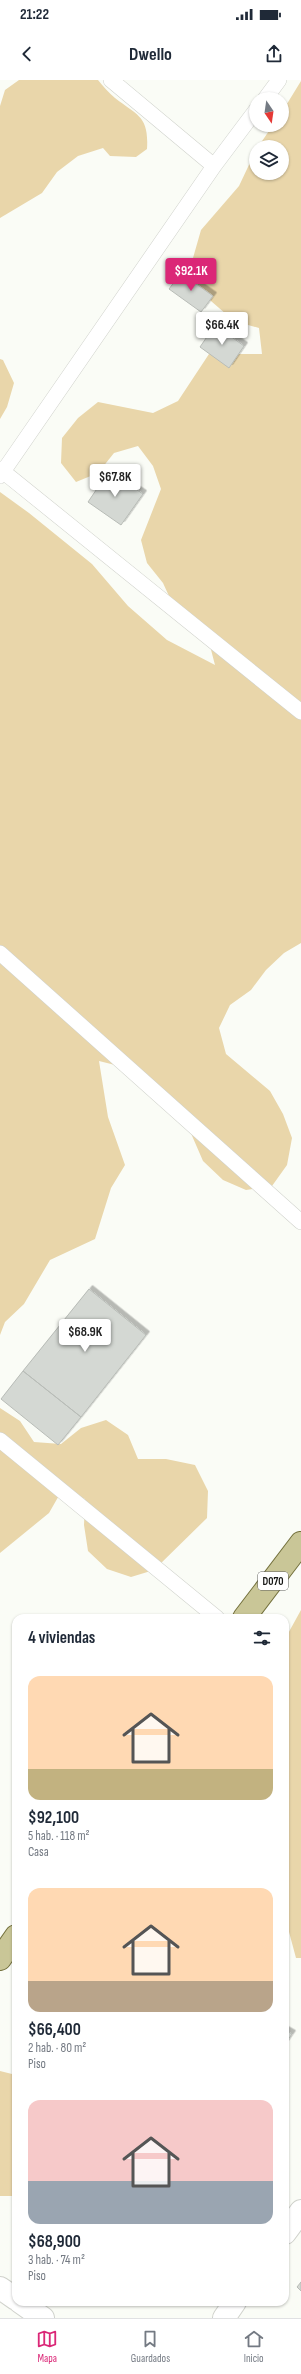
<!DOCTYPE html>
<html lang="es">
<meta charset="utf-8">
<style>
:root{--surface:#fff;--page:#f6f6f7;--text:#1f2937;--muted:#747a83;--line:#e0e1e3;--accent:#db2777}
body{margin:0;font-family:"Sofia Sans Condensed",sans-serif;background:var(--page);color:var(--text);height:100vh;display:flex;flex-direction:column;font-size:15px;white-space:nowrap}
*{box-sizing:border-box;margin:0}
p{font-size:13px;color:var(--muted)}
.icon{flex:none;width:22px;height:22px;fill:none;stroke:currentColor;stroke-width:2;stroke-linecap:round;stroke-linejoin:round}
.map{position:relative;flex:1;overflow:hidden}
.drawer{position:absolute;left:12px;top:1534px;width:277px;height:692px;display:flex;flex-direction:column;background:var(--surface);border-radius:12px;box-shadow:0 1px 3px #0004}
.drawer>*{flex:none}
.needle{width:26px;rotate:167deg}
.fabs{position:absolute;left:249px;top:12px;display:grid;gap:8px}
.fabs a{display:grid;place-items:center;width:40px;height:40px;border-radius:50%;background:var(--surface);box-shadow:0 1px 3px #0004;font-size:20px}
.price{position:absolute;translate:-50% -34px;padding:0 9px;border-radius:4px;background:#fff;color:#222;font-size:13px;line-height:26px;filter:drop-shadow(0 1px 2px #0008)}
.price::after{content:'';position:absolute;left:50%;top:24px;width:12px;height:9px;margin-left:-6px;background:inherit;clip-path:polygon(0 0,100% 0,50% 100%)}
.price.on{background:var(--accent);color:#fff}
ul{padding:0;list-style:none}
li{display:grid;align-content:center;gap:8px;height:212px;padding:0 16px}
li span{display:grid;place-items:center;height:124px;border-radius:12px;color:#555}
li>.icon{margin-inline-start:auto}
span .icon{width:72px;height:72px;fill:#fffc;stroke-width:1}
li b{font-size:17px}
h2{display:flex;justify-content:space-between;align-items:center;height:48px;padding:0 16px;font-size:17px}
.status{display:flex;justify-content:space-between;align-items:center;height:28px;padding:0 20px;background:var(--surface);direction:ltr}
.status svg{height:11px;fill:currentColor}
header{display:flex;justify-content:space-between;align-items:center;height:52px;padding:0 16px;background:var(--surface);font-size:18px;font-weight:700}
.menu{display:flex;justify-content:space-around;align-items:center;height:56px;border-top:1px solid var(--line);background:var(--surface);font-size:11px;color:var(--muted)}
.menu a{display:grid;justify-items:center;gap:2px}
.menu .on{color:var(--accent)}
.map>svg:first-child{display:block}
.green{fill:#e9d6aa}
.building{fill:#d4d8d3;stroke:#b8bcb7;filter:url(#shadow)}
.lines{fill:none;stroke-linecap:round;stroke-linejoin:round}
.lane-casing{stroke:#d0d2cc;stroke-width:16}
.street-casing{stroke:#d0d2cc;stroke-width:24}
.primary-casing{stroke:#73703c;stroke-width:24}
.lane{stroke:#fff;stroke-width:15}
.street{stroke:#fff;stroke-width:22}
.primary{stroke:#c9c697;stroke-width:22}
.labels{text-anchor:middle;stroke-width:4;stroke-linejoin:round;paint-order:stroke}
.shield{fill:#fff;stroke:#5c5d5b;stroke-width:1}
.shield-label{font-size:11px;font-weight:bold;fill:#161715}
</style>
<div class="status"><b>21:22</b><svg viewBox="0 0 49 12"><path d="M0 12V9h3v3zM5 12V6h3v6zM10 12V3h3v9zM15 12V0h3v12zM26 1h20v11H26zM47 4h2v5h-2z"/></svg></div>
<header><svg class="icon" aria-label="back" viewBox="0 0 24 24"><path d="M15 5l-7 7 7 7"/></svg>Dwello<svg class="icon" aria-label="share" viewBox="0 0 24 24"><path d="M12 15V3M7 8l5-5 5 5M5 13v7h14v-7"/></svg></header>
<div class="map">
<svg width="301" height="2238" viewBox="0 0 301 2238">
<defs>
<filter id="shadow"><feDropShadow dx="3.5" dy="-3.5" stdDeviation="0" flood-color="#0004"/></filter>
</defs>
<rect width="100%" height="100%" fill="#fafcf6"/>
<path class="green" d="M19,0H98C103,6 109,13 115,18C138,36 149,36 147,69L136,77L110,76L103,68L78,76L57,92L42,113L0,138V26L5,10Z
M301,1V863L284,873L266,890L251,910L230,925L219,948L226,974L270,1011L283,1034L292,1058L287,1085L272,1106L246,1110L223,1100L203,1081L183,1035L123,987L99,981L108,1037L125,1085L111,1108L95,1159L50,1180L24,1224L5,1242L0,1255V412L29,433L92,484L128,526L167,560L215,585L209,562L174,527L163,503L147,483L141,460L161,409L153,386L138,366L114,373L98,393L76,402L61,383L62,358L78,338L98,322L153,333L178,321L209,274H262L259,248L234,241L196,208L191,185L201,150L239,106L256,70V93H282V67H258L273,45H282V32Z
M0,279L3,280L14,303L7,327L0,339Z
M0,1328L20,1341L34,1362L61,1364L81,1348L106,1340L128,1355L138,1379H166L195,1385L208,1411L207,1438L154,1490L131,1497L107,1489L88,1471L84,1445L85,1419L61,1412L49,1433L0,1473Z
M301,1530V1878H296L285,1837V1559Z
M0,1991L16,1995V2116H0Z"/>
<path class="building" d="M181,193L213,216L201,232L169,209Z
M215,245L244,266L229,288L200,267Z
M109,391L143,414L121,445L88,422Z
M89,1209L146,1255L81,1337L23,1291Z
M23,1291L81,1337L58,1365L1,1319Z
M285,1950L292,1954L285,1964Z
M301,2202V2211L297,2207Z"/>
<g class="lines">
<g class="lane-casing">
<path id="lane" d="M111,0L214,86
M265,19L279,0
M0,389L301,632
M0,396L214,86L256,30
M0,873L301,1142
M0,1360L217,1538"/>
</g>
<g class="street-casing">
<path id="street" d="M285,2153L301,2131
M0,2208L16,2219
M20,2222L43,2238
M224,2238L235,2222"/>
</g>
<g class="primary-casing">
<path id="primary" d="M244,1538L301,1463
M0,1879L16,1856"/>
</g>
<use href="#lane" class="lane"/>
<use href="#street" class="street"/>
<use href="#primary" class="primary"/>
</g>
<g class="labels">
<rect class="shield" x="258" y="1492" width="30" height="18" rx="3"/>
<g class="shield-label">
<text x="273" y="1505">D070</text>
</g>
</g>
</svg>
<div class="fabs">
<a><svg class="needle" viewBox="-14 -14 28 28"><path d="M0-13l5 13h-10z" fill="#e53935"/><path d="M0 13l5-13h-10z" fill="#747a83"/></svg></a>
<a><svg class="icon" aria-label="layers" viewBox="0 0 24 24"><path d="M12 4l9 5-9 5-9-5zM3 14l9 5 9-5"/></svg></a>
</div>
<b class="price on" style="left:191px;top:212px">$92.1K</b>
<b class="price" style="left:222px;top:266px">$66.4K</b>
<b class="price" style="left:115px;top:418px">$67.8K</b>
<b class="price" style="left:85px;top:1273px">$68.9K</b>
<section class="drawer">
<h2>4 viviendas<svg class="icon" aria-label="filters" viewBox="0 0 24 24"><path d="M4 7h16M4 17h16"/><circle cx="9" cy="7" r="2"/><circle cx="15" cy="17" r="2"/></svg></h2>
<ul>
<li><span style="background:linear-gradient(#ffd9b3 75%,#c2b280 0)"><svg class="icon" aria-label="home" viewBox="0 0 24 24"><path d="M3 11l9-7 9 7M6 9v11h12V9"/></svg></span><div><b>$92,100</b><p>5 hab. · 118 m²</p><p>Casa</p></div></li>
<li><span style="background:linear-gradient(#ffd9b3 75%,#b9a48a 0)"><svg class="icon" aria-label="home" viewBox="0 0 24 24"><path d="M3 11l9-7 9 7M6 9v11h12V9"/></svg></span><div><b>$66,400</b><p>2 hab. · 80 m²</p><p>Piso</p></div></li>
<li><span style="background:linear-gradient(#f6c9c9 65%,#9aa5b1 0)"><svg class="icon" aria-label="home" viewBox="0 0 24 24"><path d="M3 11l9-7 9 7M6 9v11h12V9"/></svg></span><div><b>$68,900</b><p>3 hab. · 74 m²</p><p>Piso</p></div></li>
</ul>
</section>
</div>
<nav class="menu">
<a class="on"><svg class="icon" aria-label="map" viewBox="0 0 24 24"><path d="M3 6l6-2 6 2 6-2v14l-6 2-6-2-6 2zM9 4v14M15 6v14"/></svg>Mapa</a>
<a><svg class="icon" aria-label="saved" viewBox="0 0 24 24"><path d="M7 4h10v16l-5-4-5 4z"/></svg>Guardados</a>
<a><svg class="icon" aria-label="home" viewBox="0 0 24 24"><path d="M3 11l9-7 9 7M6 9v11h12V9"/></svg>Inicio</a>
</nav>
